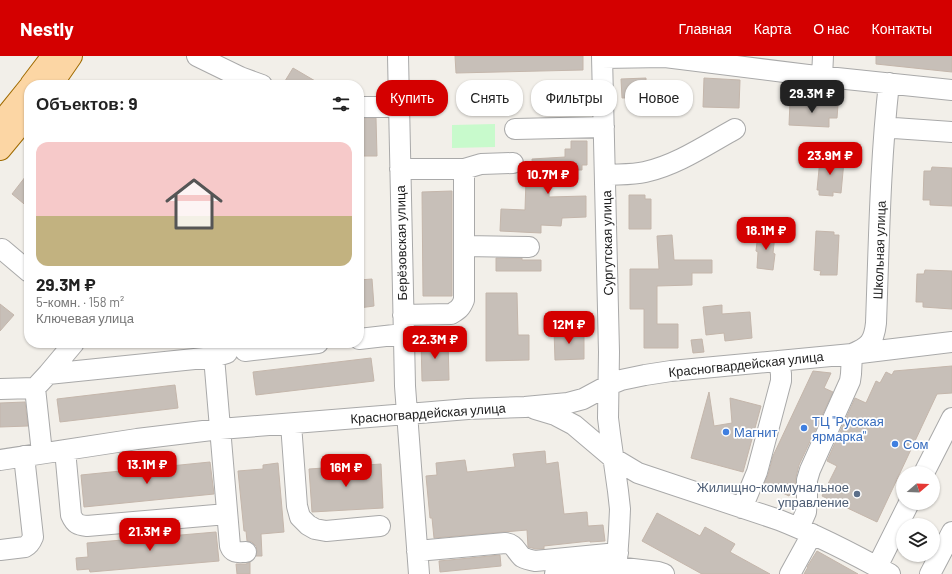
<!DOCTYPE html>
<html lang="ru">
<meta charset="utf-8">
<style>
:root{--surface:#fff;--page:#f6f6f6;--text:#222;--muted:#767676;--accent:#d40000}
body{margin:0;font-family:Barlow,sans-serif;background:var(--page);color:var(--text);height:100vh;display:flex;flex-direction:column;font-size:15px;white-space:nowrap}
*{box-sizing:border-box;margin:0}
p{font-size:13px;color:var(--muted)}
.icon{flex:none;width:22px;height:22px;fill:none;stroke:currentColor;stroke-width:2;stroke-linecap:round;stroke-linejoin:round}
.map{position:relative;flex:1;overflow:hidden}
.side{position:absolute;left:24px;top:24px;width:340px;height:268px;display:flex;flex-direction:column;background:var(--surface);border-radius:16px;box-shadow:0 1px 3px #0004}
.side>*{flex:none}
.top-card{position:absolute;left:376px;top:24px;width:380px;height:36px;display:flex;gap:8px}
.needle{width:26px;rotate:71deg}
.fabs{position:absolute;left:896px;top:410px;display:grid;gap:8px}
.fabs a{display:grid;place-items:center;width:44px;height:44px;border-radius:50%;background:var(--surface);box-shadow:0 1px 3px #0004;font-size:20px}
.price{position:absolute;translate:-50% -34px;padding:0 9px;border-radius:8px;background:var(--accent);color:#fff;font-size:13px;line-height:26px;filter:drop-shadow(0 1px 2px #0008)}
.price::after{content:'';position:absolute;left:50%;top:24px;width:12px;height:9px;margin-left:-6px;background:inherit;clip-path:polygon(0 0,100% 0,50% 100%)}
.price.on{background:#222;color:#fff}
ul{padding:0;list-style:none}
li{display:grid;align-content:center;gap:8px;height:212px;padding:0 12px}
li span{display:grid;place-items:center;height:124px;border-radius:12px;color:#555}
li>.icon{margin-inline-start:auto}
span .icon{width:72px;height:72px;fill:#fffc;stroke-width:1}
li b{font-size:17px}
h2{display:flex;justify-content:space-between;align-items:center;height:48px;padding:0 12px;font-size:17px}
.tag{padding:0 14px;border-radius:16px;background:var(--surface);box-shadow:0 1px 3px #0004;font-size:14px;line-height:36px}
.tag.on{background:var(--accent);color:#fff}
header{display:flex;align-items:center;gap:24px;box-sizing:border-box;height:56px;padding:0 20px;background:var(--accent);color:#fff}
header strong{font-size:19px}
nav{display:flex;gap:22px;margin-inline-start:auto;font-size:14px}
.map>svg:first-child{display:block}
.park{fill:#c8facc}
.building{fill:#c7bfb8;stroke:#c4b6ab}
.lines{fill:none;stroke-linecap:round;stroke-linejoin:round}
.minor-casing{stroke:#a9a9a9;stroke-width:22}
.major-casing{stroke:#a06b00;stroke-width:24}
.minor{stroke:#fff;stroke-width:20}
.major{stroke:#fcd6a4;stroke-width:22}
.shop-dot{fill:#3f7fe0;stroke:#fff;stroke-width:1.5}
.service-dot{fill:#5c6f8a;stroke:#fff;stroke-width:1.5}
.labels{text-anchor:middle;stroke-width:3.5;stroke-linejoin:round;paint-order:stroke}
.street-label{font-size:13px;fill:#222;stroke:#fff}
.shop-label{font-size:13px;fill:#366cbe;stroke:#fff;text-anchor:start}
.service-label{font-size:13px;fill:#4e5e75;stroke:#fff;text-anchor:end}
</style>
<header>
<strong>Nestly</strong>
<nav><a>Главная</a><a>Карта</a><a>О нас</a><a>Контакты</a></nav>
</header>
<div class="map">
<svg width="952" height="518" viewBox="0 0 952 518">
<rect width="100%" height="100%" fill="#f2efe9"/>
<path class="park" d="M495,68V91L452,92V69Z"/>
<path class="building" d="M455,0H583V14L456,17Z
M876,0H952V16L876,8Z
M293,12L322,29H293L285,25Z
M646,22V41L622,42L621,23Z
M704,22L740,24L739,52L703,51Z
M790,46L838,49L837,62H829V71L789,69Z
M359,62H376L377,100H359Z
M571,85H587V109H582V114H550L549,141L586,140V161L562,162L561,170L541,169V177L500,175L501,153L525,154L526,124H533L532,103L565,101V93H571Z
M823,98L837,100V105H844L841,137L833,136V140L819,139V134H817L820,103H822Z
M932,111L952,112V150L930,149V144H923L924,115H931Z
M29,116V152L12,138Z
M452,135V240H423L422,136Z
M629,139H645V143H651V173H629Z
M816,175L834,176V179H839L837,219H820L821,215L814,214Z
M758,177L775,179L773,197L775,198L773,214L757,212L758,196L756,195Z
M672,179L674,204H712V217H692V229L657,230V268H678V292H644V253H630V213H659L657,180Z
M496,202H522V204H541V215H496Z
M925,214L952,215V253L923,251V246H916L917,218H924Z
M372,223L374,250L359,252V224Z
M486,237H517L518,279H529V304L486,305Z
M0,248L14,259L0,275Z
M722,249V258L750,256L752,282L725,285L724,277L706,279L703,251Z
M584,274V303L555,304L554,275Z
M448,283L449,324L422,325L421,284Z
M702,283L704,296L693,297L691,284Z
M371,302L374,325L256,339L253,316Z
M952,310V337L937,338L877,466L822,440L837,410L827,405L855,342L866,347L876,325L880,327L886,316L892,319L894,315Z
M813,315L831,317L824,332L833,336L799,409L796,421V427L789,440L764,428L768,419L773,400Z
M175,329L178,352L60,366L57,343Z
M709,336L714,370L732,367L730,342L761,350L743,416L691,402Z
M25,346L28,370L0,371V347Z
M545,395L546,408L558,406L564,458L587,456L588,470L603,469L605,485L590,486V485L544,490V493H536L528,491L527,474L434,482L432,462H430L426,420L437,419L436,407L465,404L467,416L515,411L513,398Z
M210,406L214,438L84,451L81,419Z
M278,407L284,476L261,478L262,500H256L257,495L256,490L252,486L247,485L246,475H244L238,415L263,413V409Z
M381,408L383,452L312,456L309,413Z
M657,457L700,480L705,471L735,488L730,496L770,518H702L642,485Z
M216,476L219,505L90,516L89,513L77,514L76,502L88,501L87,487Z
M817,495L858,518H804L808,511H807Z
M500,499L501,510L440,516L439,505Z
M250,506V518H237L236,508H246Z"/>
<g class="lines">
<g class="minor-casing">
<path id="minor" d="M197,0L240,21L262,29
M398,0L405,330L419,518
M602,0L609,296L608,362L610,378L618,435L620,453L619,475L616,518
M602,2L665,1L808,19L952,34
M822,21L823,0
M359,51H398
M894,72L952,76
M515,73L604,71
M400,113H464L481,108L513,107
M605,119C618,118 632,119 645,116C677,109 706,89 735,73
M464,190L529,191
M2,193L29,216
M403,259L451,258C458,254 461,252 464,244V113
M359,283L403,278
M245,295L318,287
M214,301L227,297L226,287
M48,318L214,301L230,490C233,498 239,496 246,496
M35,332L42,397
M0,333L35,332L48,318L74,287
M535,353L555,359L574,369L613,402L638,417L779,464C817,479 854,498 890,518
M291,368L297,450L300,461L308,469L315,473L326,475L380,470
M65,394L71,459C75,468 78,469 87,470L227,458
M0,404L137,383L220,373L432,356L468,353L525,351L568,347L583,343L609,329L621,324L645,319L671,315L852,298C869,291 874,286 876,267C879,187 880,107 889,27
M924,417L952,362
M742,452L757,416L781,325V318L779,305
M799,472L806,456L807,444V424L810,414L850,325L851,318L852,298L952,286
M0,494L25,491C29,489 31,486 33,481L24,400
M417,495L505,487C515,488 515,494 522,501C526,503 530,504 535,505L618,497
M616,511L658,516L664,518
M877,511L909,447
M555,518L561,517L616,516
M790,518L812,478
M930,518L952,476"/>
</g>
<g class="major-casing">
<path id="major" d="M31,29L53,0
M51,29L71,0
M0,68L29,32
M0,93L29,58"/>
</g>
<use href="#minor" class="minor"/>
<use href="#major" class="major"/>
</g>
<g class="shop-dot">
<circle cx="804" cy="372" r="4"/>
<circle cx="726" cy="376" r="4"/>
<circle cx="895" cy="388" r="4"/>
</g>
<circle class="service-dot" cx="857" cy="438" r="4"/>
<g class="labels">
<g class="street-label">
<text transform="translate(401 187) rotate(-91)" y="5">Берёзовская улица</text>
<text transform="translate(607 187) rotate(-91)" y="5">Сургутская улица</text>
<text transform="translate(879 194) rotate(-88)" y="5">Школьная улица</text>
<text transform="translate(746 308) rotate(-6)" y="5">Красногвардейская улица</text>
<text transform="translate(428 357) rotate(-4)" y="5">Красногвардейская улица</text>
</g>
<g class="shop-label">
<text x="812" y="370">ТЦ "Русская<tspan x="812" dy="15">ярмарка"</tspan></text>
<text x="734" y="381">Магнит</text>
<text x="903" y="393">Сом</text>
</g>
<g class="service-label">
<text x="849" y="436">Жилищно-коммунальное<tspan x="849" dy="15">управление</tspan></text>
</g>
</g>
</svg>
<div class="fabs">
<a><svg class="needle" viewBox="-14 -14 28 28"><path d="M0-13l5 13h-10z" fill="#e53935"/><path d="M0 13l5-13h-10z" fill="#767676"/></svg></a>
<a><svg class="icon" aria-label="layers" viewBox="0 0 24 24"><path d="M12 4l9 5-9 5-9-5zM3 14l9 5 9-5"/></svg></a>
</div>
<b class="price on" style="left:812px;top:58px">29.3M ₽</b>
<b class="price" style="left:830px;top:120px">23.9M ₽</b>
<b class="price" style="left:548px;top:139px">10.7M ₽</b>
<b class="price" style="left:766px;top:195px">18.1M ₽</b>
<b class="price" style="left:569px;top:289px">12M ₽</b>
<b class="price" style="left:435px;top:304px">22.3M ₽</b>
<b class="price" style="left:147px;top:429px">13.1M ₽</b>
<b class="price" style="left:346px;top:432px">16M ₽</b>
<b class="price" style="left:150px;top:496px">21.3M ₽</b>
<div class="top-card">
<a class="tag on">Купить</a>
<a class="tag">Снять</a>
<a class="tag">Фильтры</a>
<a class="tag">Новое</a>
</div>
<section class="side">
<h2>Объектов: 9<svg class="icon" aria-label="filters" viewBox="0 0 24 24"><path d="M4 7h16M4 17h16"/><circle cx="9" cy="7" r="2"/><circle cx="15" cy="17" r="2"/></svg></h2>
<ul>
<li><span style="background:linear-gradient(#f6c9c9 60%,#c2b280 0)"><svg class="icon" aria-label="home" viewBox="0 0 24 24"><path d="M3 11l9-7 9 7M6 9v11h12V9"/></svg></span><div><b>29.3M ₽</b><p>5-комн. · 158 m²</p><p>Ключевая улица</p></div></li>
</ul>
</section>
</div>
